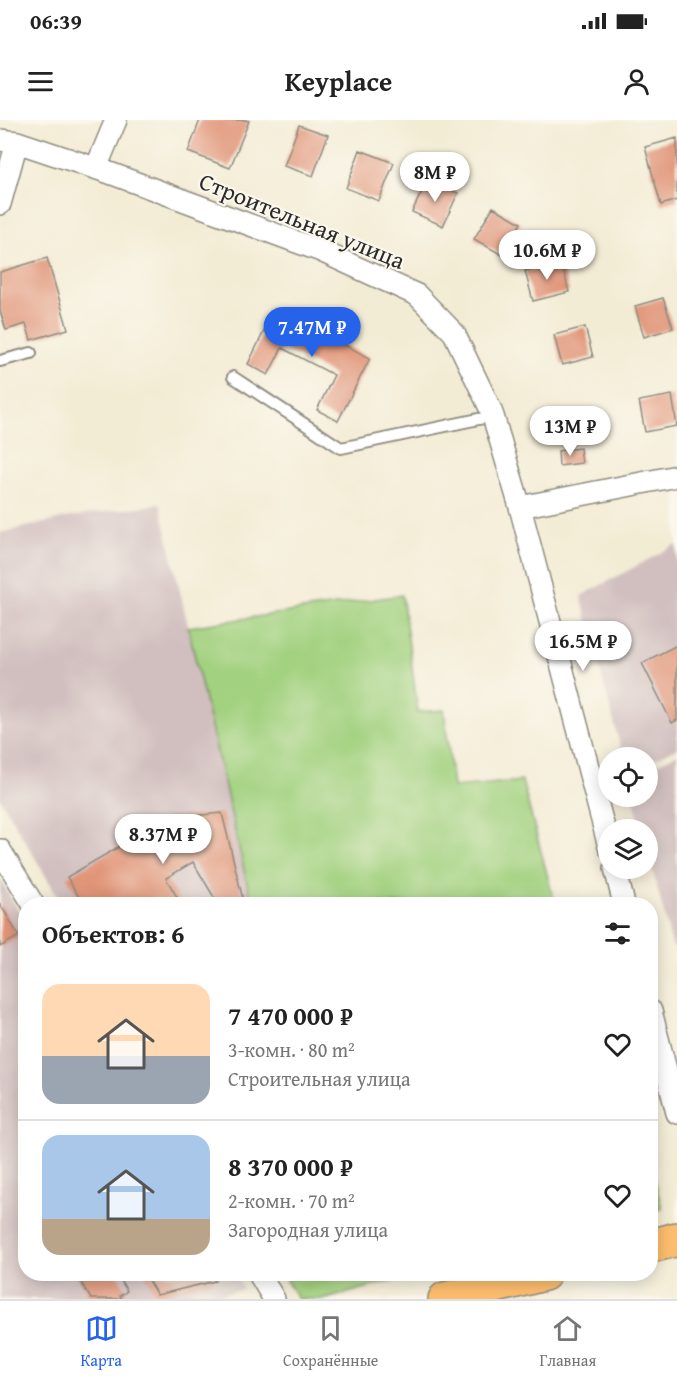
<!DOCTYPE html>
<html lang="ru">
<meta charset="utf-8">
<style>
:root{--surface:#fff;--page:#f2f2f2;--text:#222;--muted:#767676;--line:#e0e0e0;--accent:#2563eb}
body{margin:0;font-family:"Gentium Book Plus",serif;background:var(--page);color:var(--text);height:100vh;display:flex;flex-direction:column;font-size:22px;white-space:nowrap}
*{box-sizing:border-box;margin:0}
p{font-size:20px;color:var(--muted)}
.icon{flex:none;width:33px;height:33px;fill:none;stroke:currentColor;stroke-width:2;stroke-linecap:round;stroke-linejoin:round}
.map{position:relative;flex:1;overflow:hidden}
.side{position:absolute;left:18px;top:777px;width:640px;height:384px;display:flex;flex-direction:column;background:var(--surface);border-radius:24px;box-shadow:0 3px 15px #0003}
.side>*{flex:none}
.tools{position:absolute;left:598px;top:627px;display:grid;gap:12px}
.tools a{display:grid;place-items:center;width:60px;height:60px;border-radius:50%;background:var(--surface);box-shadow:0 3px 15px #0003;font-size:30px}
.price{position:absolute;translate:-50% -51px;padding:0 14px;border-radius:21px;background:#fff;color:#222;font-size:20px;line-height:39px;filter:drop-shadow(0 2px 3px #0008)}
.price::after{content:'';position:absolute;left:50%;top:36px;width:18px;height:14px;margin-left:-9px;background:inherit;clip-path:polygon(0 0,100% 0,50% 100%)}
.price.on{background:var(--accent);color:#fff}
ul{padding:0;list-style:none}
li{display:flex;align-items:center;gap:18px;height:150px;padding:0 24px}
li+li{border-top:2px solid var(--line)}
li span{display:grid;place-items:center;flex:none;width:168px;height:120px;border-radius:18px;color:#555}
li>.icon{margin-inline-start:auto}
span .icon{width:72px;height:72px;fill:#fffc;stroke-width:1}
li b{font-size:26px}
h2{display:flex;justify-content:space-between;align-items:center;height:72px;padding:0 24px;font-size:26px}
.status{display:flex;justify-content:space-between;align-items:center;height:42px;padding:0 30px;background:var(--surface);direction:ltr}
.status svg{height:16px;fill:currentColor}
header{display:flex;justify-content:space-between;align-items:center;height:78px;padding:0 24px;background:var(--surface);font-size:27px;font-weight:700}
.tabs{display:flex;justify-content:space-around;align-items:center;height:84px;border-top:2px solid var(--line);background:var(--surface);font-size:16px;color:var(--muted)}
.tabs a{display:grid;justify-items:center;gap:3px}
.tabs .on{color:var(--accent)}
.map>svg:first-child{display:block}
.industrial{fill:#d1bfbf}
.green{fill:#a2d17f;stroke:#667e55;stroke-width:1.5}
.building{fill:#e09376}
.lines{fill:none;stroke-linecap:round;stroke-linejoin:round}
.service-casing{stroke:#8f8c80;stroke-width:14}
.minor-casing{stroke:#8f8c80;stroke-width:24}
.primary-casing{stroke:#8f8c80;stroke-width:36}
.service{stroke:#fff;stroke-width:10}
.minor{stroke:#fff;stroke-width:21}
.primary{stroke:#fcbd6e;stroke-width:33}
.labels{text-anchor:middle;stroke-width:4.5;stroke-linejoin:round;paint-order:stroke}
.street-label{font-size:24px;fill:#2b2b2b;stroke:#fbf7ec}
</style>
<div class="status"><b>06:39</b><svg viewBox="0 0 49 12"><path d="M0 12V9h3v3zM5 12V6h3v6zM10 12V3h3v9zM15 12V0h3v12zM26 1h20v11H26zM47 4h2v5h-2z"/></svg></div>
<header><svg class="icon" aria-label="menu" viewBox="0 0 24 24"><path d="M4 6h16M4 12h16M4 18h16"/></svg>Keyplace<svg class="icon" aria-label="person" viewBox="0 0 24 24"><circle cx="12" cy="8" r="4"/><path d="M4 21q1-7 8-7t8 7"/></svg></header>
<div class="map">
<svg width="677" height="1179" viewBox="0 0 677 1179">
<rect width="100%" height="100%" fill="#fbf7ec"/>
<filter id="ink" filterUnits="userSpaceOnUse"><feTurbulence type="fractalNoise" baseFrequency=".0167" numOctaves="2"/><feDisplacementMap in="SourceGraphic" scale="12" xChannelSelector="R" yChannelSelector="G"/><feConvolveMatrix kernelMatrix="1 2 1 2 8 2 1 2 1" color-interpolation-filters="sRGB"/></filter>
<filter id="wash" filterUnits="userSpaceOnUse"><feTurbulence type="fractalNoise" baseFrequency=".008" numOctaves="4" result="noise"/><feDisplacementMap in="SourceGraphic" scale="24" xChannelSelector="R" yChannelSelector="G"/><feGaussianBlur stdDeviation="1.35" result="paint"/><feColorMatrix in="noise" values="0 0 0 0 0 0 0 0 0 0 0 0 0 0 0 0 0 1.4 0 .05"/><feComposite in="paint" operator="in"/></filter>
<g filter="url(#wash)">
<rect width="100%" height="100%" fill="#f3ecd5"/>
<path class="industrial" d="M160,384L252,784H62L0,678V413L70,397Z
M677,424V628L648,642V638L623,637L581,476Z
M677,634V826L673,828L648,733V710L642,709L633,677L648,676V649Z
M0,759L25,802L26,1127L22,1129L24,1134H25L26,1154H234L243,1169L202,1179H0Z"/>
<path class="green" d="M402,475L418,592L444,590L453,667L522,661L555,784H252L188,507Z
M651,1046L662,1089L651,1092Z
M282,1154H417L326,1179H298Z"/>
<g id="blocks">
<path class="building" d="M200,0H245L249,1L230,48L188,32Z
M299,5L328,15L313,56L284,46Z
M677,18V80L661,85L645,27Z
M360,30L394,43L379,81L346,68Z
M428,59L458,73L443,106L412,92Z
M493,87L521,103L502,135L474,119Z
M47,138L68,209L31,220L26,204L6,210L0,191V152Z
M561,141L569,172L533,181L525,151Z
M663,178L673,208L644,217L635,186Z
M275,189L370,238L338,301L317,290L334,255L282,228L268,255L248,244Z
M585,207L593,237L562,245L554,215Z
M672,275L677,306L645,312L639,281Z
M580,328L582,343L559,346L558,331Z
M677,525V600L672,603L642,543Z
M222,693L244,784H218L193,742L166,758L181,784H83L67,757L168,698Z
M0,784L19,816L0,827Z
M76,1154H117L127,1171L120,1176L122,1179H91Z
M144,1154H210L215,1161L157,1175Z"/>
</g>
</g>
<g filter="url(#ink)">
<use href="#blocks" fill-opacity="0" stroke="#8f8c80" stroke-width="1.5"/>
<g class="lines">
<g class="service-casing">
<path id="service" d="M0,241L31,233
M233,257L341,328L493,296"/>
</g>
<g class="minor-casing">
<path id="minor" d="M0,20L17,22L107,52L321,131L417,175L454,213L490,288L493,296L520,387L609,727
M96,48L116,0
M0,84L17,22
M520,387L677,356
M0,730L33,784
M615,748L624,784
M651,891L677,993
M259,1154L274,1179"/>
</g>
<g class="primary-casing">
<path id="primary" d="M651,1126L677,1119
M445,1179L544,1154"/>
</g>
<use href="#service" class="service"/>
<use href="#minor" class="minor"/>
<use href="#primary" class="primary"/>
</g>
</g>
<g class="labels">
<g class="street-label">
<text transform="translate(302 101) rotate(22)" y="8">Строительная улица</text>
</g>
</g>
</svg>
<div class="tools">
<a><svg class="icon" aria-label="locate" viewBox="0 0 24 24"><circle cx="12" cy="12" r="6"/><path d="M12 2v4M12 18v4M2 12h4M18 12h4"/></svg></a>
<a><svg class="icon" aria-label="layers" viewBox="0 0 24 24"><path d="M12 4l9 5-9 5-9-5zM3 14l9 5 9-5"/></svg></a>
</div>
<b class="price" style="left:435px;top:83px">8M ₽</b>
<b class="price" style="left:547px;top:161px">10.6M ₽</b>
<b class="price on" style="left:312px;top:238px">7.47M ₽</b>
<b class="price" style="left:570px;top:337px">13M ₽</b>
<b class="price" style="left:583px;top:552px">16.5M ₽</b>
<b class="price" style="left:163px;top:745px">8.37M ₽</b>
<section class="side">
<h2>Объектов: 6<svg class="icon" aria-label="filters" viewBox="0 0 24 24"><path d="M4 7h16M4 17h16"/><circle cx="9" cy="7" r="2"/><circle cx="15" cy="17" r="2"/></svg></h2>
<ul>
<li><span style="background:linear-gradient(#ffd9b3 60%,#9aa5b1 0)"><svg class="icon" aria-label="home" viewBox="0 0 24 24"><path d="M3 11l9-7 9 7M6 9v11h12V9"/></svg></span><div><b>7 470 000 ₽</b><p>3-комн. · 80 m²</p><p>Строительная улица</p></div><svg class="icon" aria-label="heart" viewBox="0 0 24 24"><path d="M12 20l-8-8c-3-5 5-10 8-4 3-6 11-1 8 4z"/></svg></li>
<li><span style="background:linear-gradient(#a9c7e8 70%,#b9a48a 0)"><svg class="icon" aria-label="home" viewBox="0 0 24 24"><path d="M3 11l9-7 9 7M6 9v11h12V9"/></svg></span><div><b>8 370 000 ₽</b><p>2-комн. · 70 m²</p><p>Загородная улица</p></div><svg class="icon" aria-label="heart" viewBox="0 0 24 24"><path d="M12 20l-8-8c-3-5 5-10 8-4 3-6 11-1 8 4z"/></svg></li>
</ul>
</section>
</div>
<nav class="tabs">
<a class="on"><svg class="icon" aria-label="map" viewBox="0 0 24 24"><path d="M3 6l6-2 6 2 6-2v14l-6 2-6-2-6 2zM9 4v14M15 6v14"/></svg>Карта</a>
<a><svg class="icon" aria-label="saved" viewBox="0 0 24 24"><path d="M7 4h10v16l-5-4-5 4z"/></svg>Сохранённые</a>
<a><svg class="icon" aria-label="home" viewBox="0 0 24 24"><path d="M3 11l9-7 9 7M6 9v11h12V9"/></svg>Главная</a>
</nav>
